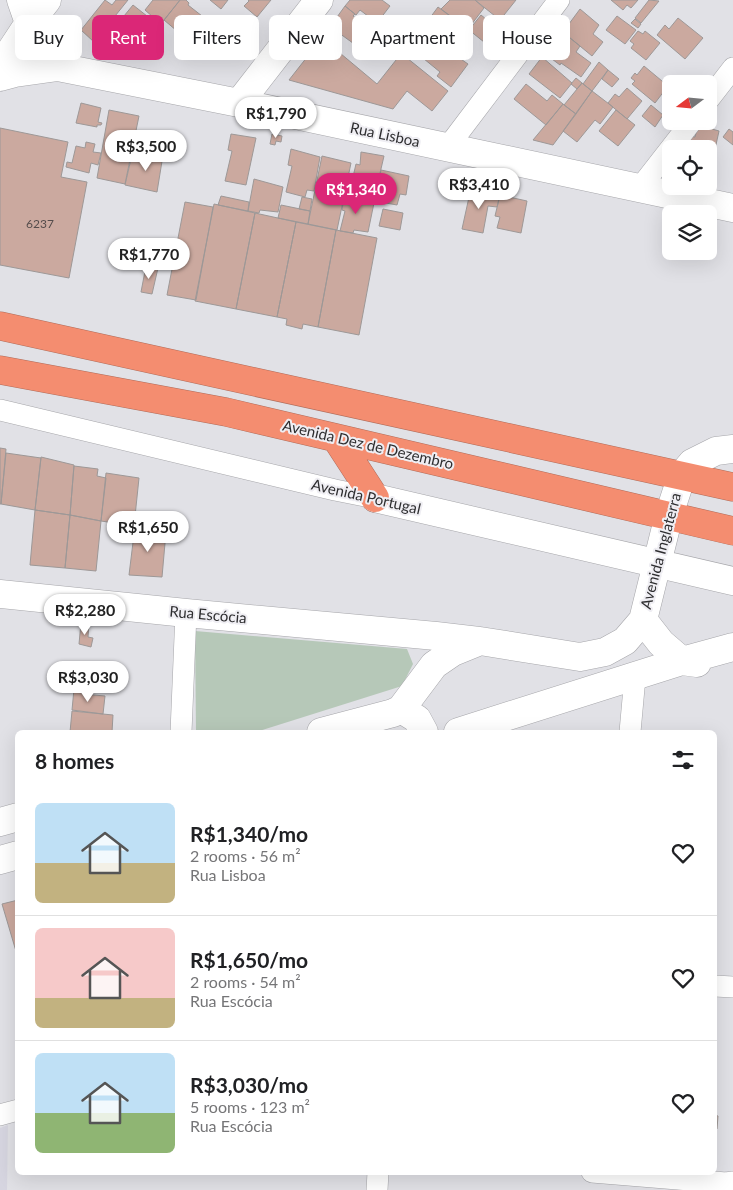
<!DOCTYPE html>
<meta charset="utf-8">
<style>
:root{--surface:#fff;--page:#f2f2f2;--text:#202124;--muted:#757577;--line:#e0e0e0;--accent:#db2777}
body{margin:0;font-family:Lato,sans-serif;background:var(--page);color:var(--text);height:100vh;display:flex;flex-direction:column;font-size:19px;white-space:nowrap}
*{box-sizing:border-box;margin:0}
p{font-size:16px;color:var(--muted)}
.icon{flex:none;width:28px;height:28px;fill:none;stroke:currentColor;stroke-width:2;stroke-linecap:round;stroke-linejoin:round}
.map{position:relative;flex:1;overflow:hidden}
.side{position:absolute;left:15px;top:730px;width:702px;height:445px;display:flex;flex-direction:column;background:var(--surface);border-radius:8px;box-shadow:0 5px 20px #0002}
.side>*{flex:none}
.guide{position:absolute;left:15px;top:15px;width:704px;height:45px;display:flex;gap:10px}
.needle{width:32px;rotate:254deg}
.tools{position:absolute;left:662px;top:75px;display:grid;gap:10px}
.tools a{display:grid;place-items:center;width:55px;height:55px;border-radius:8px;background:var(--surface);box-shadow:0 5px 20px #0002;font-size:25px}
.price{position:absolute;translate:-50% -42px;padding:0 11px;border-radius:18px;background:#fff;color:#222;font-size:16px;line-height:32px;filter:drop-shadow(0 1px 2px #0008)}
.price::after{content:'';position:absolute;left:50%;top:30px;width:15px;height:11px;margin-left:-8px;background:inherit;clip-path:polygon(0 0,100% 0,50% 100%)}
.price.active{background:var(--accent);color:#fff}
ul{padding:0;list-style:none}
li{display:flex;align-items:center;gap:15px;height:125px;padding:0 20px}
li+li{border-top:1px solid var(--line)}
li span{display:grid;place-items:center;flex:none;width:140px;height:100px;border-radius:8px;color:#555}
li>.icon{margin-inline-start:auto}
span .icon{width:60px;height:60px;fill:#fffc;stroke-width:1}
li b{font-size:21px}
h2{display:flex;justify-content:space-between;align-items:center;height:60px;padding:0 20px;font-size:21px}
.chip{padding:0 18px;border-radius:8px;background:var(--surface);box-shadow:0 5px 20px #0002;font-size:18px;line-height:45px}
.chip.active{background:var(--accent);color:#fff}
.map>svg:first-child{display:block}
.built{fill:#d6d5e0}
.green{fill:#b6c8b8}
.building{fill:#cba99f;stroke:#9d9897}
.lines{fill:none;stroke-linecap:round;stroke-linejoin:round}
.street-casing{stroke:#a6a6aa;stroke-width:22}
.secondary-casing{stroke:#a6a6aa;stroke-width:29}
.highway-casing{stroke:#af6c5a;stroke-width:29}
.street{stroke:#fff;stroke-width:21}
.secondary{stroke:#fff;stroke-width:28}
.highway{stroke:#f48d70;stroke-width:28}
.labels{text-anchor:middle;stroke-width:4;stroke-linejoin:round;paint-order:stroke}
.number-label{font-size:12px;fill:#554d4c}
.street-label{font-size:15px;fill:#2e2e30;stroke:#efeef3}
</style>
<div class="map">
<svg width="733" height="1190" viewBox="0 0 733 1190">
<rect width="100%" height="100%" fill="#e1e1e6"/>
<path class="built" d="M8,1125L7,1190H0V1128Z"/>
<path class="green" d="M195,631L407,649L413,664L402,686L256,732H196Z"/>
<path class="building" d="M105,0L112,5L116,0H128L94,42L81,30Z
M153,0H180L161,24L145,10Z
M180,0H186L189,3L188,5L202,16L188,33L181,27L177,31L164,20Z
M210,0H228L221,9Z
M248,0H271L257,17L244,6L249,1Z
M350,0H382L390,6L377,23L360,10L356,15L345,6Z
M450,0H475L484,8L468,29L441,9Z
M475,0H516L500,20Z
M611,0H638L631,8L627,5L623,10Z
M649,0L659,1L641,23L635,18Z
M133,5L152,20L146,28L150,31L143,41L138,37L134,42L115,27Z
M345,6L355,14L353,16L371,30L357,46L339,33L335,38L327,31Z
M438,7L454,19L437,41L421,30Z
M580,9L599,25L593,34L603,42L592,56L563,32Z
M481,15L496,27L484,42L469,30Z
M399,16L415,29L409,36L405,32L402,36L394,29L396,26L393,24Z
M617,16L636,30L625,44L606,30Z
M678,18L703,38L685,59L657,35L665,25L669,29Z
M635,19L641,24L638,28L631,23Z
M373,28L384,37L378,45L367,36Z
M421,30L432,38L430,41L453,59L455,55L468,64L451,87L437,76L440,72L418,54L425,45L415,37Z
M561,31L580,46L576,52L591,63L581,77L561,63L560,65L544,53Z
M638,31L643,34L645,31L660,43L646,60L631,48L634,44L630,41Z
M322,38L377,84L404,50L410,54L407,58L448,91L432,111L407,91L393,109L289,80Z
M542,57L572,83L560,98L529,74Z
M599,62L608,70L592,91L583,84Z
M644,66L668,86L655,103L632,84L635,81L631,78L635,73L637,75Z
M608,70L619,79L612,87L602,79Z
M576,78L582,83L577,89L571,84Z
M582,83L592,91L576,114L564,105Z
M526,84L547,101L552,95L563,104L546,125L514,99Z
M627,88L642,101L627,119L608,103L615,94L619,97Z
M592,91L613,107L600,124L595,120L577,142L563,131Z
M81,103L101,108L98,122L102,123L101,125H97V127L76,123Z
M563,104L576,114L553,145L533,140Z
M651,105L663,115L655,127L642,116Z
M109,110L139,116L125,184L97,178Z
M616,110L635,125L618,146L599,131Z
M698,125L719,131L712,163L709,162V149H686L689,136L695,137Z
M0,128L68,142L61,177L87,182L69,278L0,265Z
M729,129L733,132V145L723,137Z
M231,134L256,138L246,185L225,181L232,151L228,150Z
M272,134L282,136L281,142L276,141L275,145L270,144Z
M86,142L95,144L93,152L101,153L98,165L91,163L89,173L66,167L67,162L72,163L76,146L85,148Z
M152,147L164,149L157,192L125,185L131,159L149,162Z
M291,149L320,157L314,191L307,190L305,197L286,192L292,166L288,165Z
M361,152L384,156L377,186L352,181L356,164L360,165Z
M322,156L351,163L337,230L308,224Z
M381,170L409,176L406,195L400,194L397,205L375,201Z
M254,179L283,187L278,212L260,210L259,213L248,211Z
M471,188L500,195L497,207L488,206L483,233L462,229Z
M500,195L527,201L521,233L497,228L500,217L495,216Z
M221,196L249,202L248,211L218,205Z
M302,197L312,199L310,211L299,209Z
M344,197L374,203L368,232L354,230L353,233L340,231L345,211L342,210Z
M185,202L213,207L196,300L167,295Z
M214,204L255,213L236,309L195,301Z
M281,205L310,211L308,224L278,218Z
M383,209L403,213L400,230L379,226Z
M255,213L296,222L277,317L236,309Z
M296,222L336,230L318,327L303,324L302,329L286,325L287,319L277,317Z
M336,230L377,238L359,335L318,327Z
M146,266L158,268L152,294L141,292Z
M0,448L6,449L1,504H0Z
M6,453L41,458L35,510L1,504Z
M41,457L74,465L70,515L35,510Z
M74,466L98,469L97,476L106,478L101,521L70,515Z
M106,473L139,478L134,526L101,521Z
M35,510L70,515L65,568L30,565Z
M70,515L101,521L96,571L65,568Z
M135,526L166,532L162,577L129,575Z
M81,623H89L88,637L93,638L91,647L79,644Z
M74,689L82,690V694L105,696L103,714L72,710Z
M72,711L113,715L112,732H70Z
M18,900V958L2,904Z
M715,1115L718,1116L717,1129H715Z"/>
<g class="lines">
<g class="street-casing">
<path id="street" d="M709,99L733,68
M447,148L559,0
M639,189L692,121
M0,410L335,490L375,498
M181,732L186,613
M630,732L635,677
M715,986L733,987
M0,1115L18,1110
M592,1172L726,1183L733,1182
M377,1190L378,1172"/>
</g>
<g class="secondary-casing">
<path id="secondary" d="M21,0L29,23L58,67L239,103L733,208
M0,67L29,23L47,0
M0,77L15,73L58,67
M239,103L319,0
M375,498L733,581
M0,594L186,613L436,636L479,641
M643,620L661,643L682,661L697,663
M401,709L417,719L424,732
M321,732L393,713L401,709L434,665L453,652L480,641L580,657L605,652L625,641L643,620L669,515L682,475L692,463L716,451L733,449
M458,732L682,661L733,647
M0,822L18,817
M0,860L18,855"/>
</g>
<g class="highway-casing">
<path id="highway" d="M0,326L733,487
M0,370L226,412L733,531
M336,438L375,498"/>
</g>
<use href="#street" class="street"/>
<use href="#secondary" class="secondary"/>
<use href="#highway" class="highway"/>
</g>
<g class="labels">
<g class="number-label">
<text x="40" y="228">6237</text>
</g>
<g class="street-label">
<text transform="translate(385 135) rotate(12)" y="5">Rua Lisboa</text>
<text transform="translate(368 445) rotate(13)" y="5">Avenida Dez de Dezembro</text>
<text transform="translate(366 497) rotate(13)" y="5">Avenida Portugal</text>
<text transform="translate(661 551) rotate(-75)" y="5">Avenida Inglaterra</text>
<text transform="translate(208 615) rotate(5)" y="5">Rua Escócia</text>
</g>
</g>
</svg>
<div class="tools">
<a><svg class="needle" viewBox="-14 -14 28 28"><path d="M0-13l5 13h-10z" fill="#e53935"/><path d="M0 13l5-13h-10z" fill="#757577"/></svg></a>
<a><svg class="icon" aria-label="locate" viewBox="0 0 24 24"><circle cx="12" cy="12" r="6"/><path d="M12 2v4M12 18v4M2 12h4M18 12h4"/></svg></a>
<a><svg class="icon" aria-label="layers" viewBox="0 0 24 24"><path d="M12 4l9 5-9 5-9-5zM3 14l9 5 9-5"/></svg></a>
</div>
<b class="price" style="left:276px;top:139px">R$1,790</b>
<b class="price" style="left:146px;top:172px">R$3,500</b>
<b class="price" style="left:479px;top:210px">R$3,410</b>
<b class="price active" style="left:356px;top:215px">R$1,340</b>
<b class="price" style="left:149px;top:280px">R$1,770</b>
<b class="price" style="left:148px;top:553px">R$1,650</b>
<b class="price" style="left:85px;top:636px">R$2,280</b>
<b class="price" style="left:88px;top:703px">R$3,030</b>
<div class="guide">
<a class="chip">Buy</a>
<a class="chip active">Rent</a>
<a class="chip">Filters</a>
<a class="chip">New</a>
<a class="chip">Apartment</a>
<a class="chip">House</a>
</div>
<section class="side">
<h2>8 homes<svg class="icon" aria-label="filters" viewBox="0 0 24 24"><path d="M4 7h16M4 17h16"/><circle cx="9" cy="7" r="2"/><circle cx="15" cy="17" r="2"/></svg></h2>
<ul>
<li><span style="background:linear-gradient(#bfe0f5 60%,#c2b280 0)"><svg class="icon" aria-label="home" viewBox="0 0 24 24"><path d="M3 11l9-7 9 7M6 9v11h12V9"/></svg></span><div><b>R$1,340/mo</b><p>2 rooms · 56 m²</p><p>Rua Lisboa</p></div><svg class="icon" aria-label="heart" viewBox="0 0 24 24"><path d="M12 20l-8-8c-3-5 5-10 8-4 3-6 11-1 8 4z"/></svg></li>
<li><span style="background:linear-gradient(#f6c9c9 70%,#c2b280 0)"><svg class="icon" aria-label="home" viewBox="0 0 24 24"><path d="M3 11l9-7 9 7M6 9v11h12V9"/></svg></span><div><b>R$1,650/mo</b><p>2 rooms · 54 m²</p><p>Rua Escócia</p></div><svg class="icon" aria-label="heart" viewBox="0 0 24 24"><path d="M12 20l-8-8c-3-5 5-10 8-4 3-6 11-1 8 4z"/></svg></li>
<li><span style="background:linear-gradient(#bfe0f5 60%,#8fb573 0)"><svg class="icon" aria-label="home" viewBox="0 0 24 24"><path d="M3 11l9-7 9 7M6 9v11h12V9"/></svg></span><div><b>R$3,030/mo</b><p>5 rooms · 123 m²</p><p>Rua Escócia</p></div><svg class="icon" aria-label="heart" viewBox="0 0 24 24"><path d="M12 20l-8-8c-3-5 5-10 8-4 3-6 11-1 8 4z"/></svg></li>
</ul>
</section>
</div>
